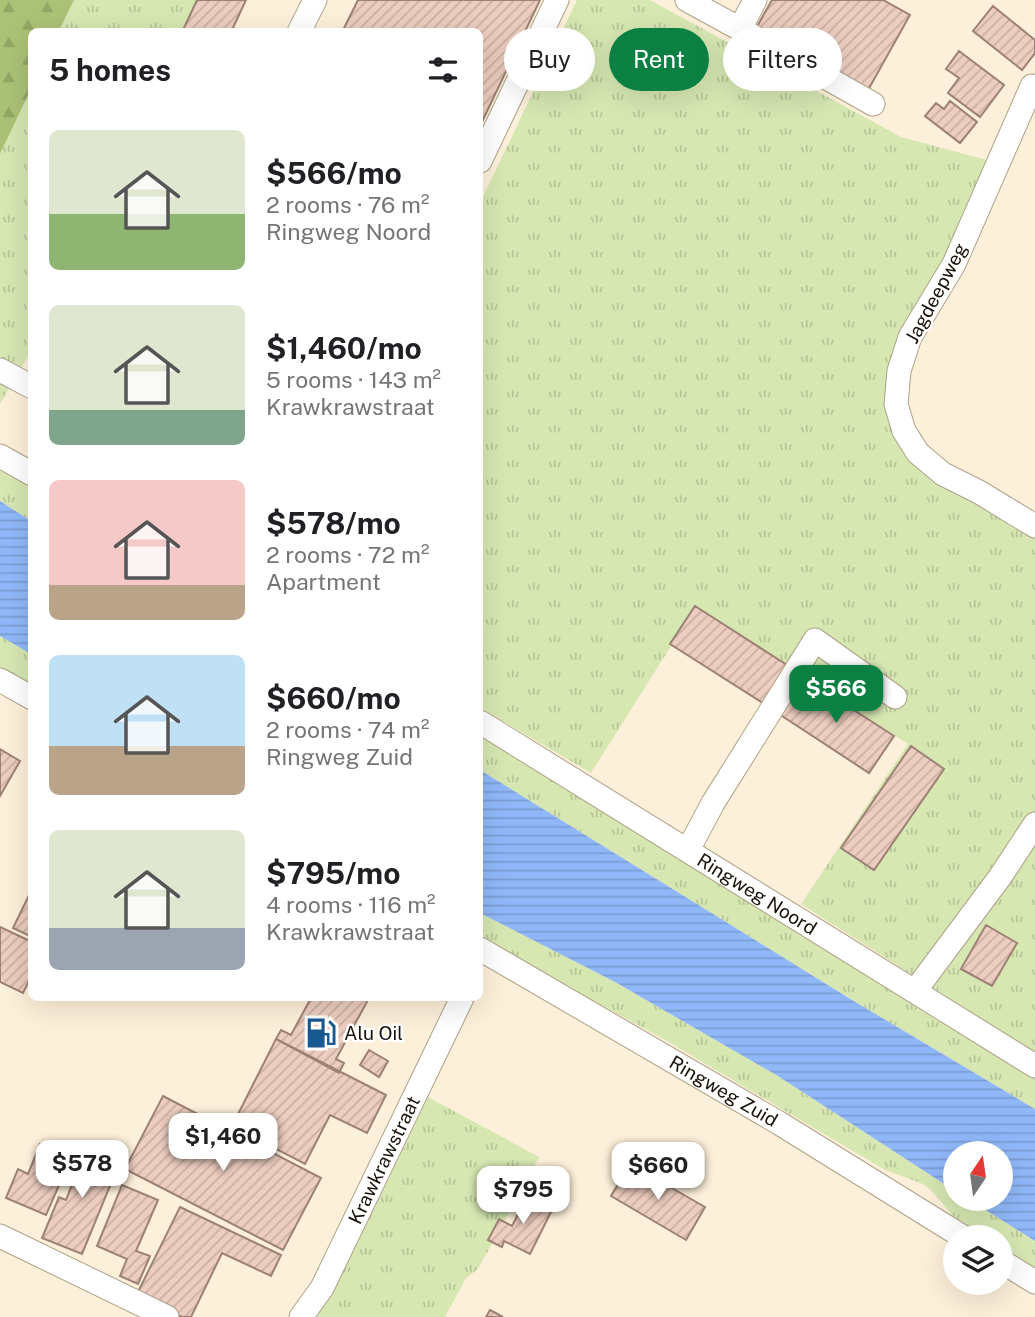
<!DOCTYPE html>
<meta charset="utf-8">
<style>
:root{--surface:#fff;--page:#f6f6f6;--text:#202124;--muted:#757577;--accent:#0b8043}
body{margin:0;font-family:"Public Sans",sans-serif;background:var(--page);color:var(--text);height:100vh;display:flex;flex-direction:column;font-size:26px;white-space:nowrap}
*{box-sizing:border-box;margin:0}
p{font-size:23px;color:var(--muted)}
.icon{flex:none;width:38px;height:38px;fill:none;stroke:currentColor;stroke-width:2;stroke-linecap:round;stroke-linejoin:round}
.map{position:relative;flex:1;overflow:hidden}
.panel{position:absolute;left:28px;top:28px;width:455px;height:973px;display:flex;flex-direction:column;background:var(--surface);border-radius:10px;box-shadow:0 7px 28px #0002}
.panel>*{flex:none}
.hud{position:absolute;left:504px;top:28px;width:425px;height:63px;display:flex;gap:14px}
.needle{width:46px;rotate:13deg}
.tools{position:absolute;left:943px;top:1141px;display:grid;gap:14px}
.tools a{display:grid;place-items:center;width:70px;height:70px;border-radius:50%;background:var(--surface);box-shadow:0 7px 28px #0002;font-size:35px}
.price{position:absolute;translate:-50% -60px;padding:0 16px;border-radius:14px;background:#fff;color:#222;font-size:23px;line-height:46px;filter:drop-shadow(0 2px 4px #0008)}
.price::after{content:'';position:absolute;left:50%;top:42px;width:21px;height:16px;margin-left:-10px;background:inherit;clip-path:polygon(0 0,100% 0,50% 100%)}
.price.on{background:var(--accent);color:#fff}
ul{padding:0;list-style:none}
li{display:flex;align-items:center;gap:21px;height:175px;padding:0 21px}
li span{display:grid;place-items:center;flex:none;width:196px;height:140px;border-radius:10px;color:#555}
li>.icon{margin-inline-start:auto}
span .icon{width:84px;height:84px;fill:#fffc;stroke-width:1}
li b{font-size:30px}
h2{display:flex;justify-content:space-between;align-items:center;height:84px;padding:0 21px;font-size:30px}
.pill{padding:0 24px;border-radius:32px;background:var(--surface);box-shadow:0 7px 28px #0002;font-size:24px;line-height:63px}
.pill.on{background:var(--accent);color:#fff}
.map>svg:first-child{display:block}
.grass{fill:url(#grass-tufts)}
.forest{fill:url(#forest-firs)}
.water{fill:url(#water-rules)}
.building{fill:url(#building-hatch);stroke:#9d8174;stroke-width:2}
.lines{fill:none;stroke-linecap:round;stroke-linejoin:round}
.minor-casing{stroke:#afa187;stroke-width:25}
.minor{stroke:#fff;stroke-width:23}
.labels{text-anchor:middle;stroke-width:5;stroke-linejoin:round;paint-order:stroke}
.street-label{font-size:19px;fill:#181309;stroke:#fff}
.poi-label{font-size:19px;fill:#181309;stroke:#fff;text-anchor:start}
</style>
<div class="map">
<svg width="1035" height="1317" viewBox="0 0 1035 1317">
<defs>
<pattern id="grass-tufts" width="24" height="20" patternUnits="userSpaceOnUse" patternTransform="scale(1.75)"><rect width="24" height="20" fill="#d6e7b2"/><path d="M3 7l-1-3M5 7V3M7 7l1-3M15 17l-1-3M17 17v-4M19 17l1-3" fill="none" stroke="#b7c598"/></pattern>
<pattern id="forest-firs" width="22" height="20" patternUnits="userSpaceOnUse" patternTransform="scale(1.75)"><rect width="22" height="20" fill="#abc276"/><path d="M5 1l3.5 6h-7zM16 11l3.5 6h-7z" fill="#92a665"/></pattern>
<pattern id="water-rules" width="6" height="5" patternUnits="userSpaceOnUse" patternTransform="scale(1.75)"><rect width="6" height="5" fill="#90b8f9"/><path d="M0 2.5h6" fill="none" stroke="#7b9dd4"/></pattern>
<pattern id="building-hatch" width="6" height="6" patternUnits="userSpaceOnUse" patternTransform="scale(1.75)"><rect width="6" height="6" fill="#eccdbf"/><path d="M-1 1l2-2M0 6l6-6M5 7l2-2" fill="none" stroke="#caafa3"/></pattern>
</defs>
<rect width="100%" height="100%" fill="#fdf0da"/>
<path class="grass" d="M74,0H199L184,31L59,32Z
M577,0H650L901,137L991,161L888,415L1035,534V1053L801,904L908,744L695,608L591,773L480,708V203Z
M31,89V351L0,404V154Z
M0,467L31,485V521L0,501Z
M0,636L31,654V688L0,670Z
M480,734L782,919L917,1008L1035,1079V1109L852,1000L480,770Z
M480,913L615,982L778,1076L955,1191L956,1199H968L1035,1241V1268L1001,1247V1237H986L952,1215L934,1193L923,1184L885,1170L667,1041L480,939Z
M428,1097L539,1157L478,1269L466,1278L445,1317H317L393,1170Z"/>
<path class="forest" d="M0,0H74L59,31L32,32L31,89L0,154Z"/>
<path class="water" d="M0,501L31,521V654L0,636Z
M480,770L852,1000L1035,1109V1241L968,1199H1001V1153H956L955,1191L778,1076L615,982L480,913Z"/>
<path class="building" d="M197,0H246L231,32H187L183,30Z
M358,0H540L480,126V32H342Z
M772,0H883L910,15L867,92L755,30Z
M993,6L1035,40V53L1022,70L973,31Z
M959,51L1004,85L980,117L948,93L959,78L946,69Z
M950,101L977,122L960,143L925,116L936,103L944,109Z
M695,606L787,665L763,703L670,644Z
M803,677L894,736L869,773L779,714Z
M911,746L944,769L874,870L841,848Z
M0,749L20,761L0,796Z
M32,889V937L13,928Z
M986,925L1017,943L992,986L961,969Z
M0,927L32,942V975L23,993L0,982Z
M311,998H369L336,1059L344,1063L339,1073L276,1039L281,1030L291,1035Z
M276,1039L386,1095L367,1133L330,1115L305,1164L232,1126Z
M369,1050L388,1061L379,1077L360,1065Z
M163,1096L321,1178L283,1250L125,1169Z
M40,1144L71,1158L46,1215L6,1198L18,1169L28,1174Z
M83,1144L121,1159L82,1254L42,1238L59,1197L66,1200L74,1179L69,1177Z
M630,1164L705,1207L686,1240L611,1196Z
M122,1185L158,1200L136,1251L150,1256L138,1284L120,1276L127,1259L97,1246Z
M529,1193L553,1208L530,1254L504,1241L502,1247L488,1240L499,1219L512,1226Z
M180,1207L281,1255L271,1276L222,1253L191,1317H182L136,1296Z
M490,1310L503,1317H486Z"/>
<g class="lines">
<g class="minor-casing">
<g id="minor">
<path d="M687,0L740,29L755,0"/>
<path d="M740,29L873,104"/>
<path d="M299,32L315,0"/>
<path d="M1032,86L954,264L910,337L899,371L896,404L904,431L918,453L943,474L979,492L1035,526"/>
<path d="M480,161L557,0"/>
<path d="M0,370L32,387"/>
<path d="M0,456L32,474"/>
<path d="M0,680L32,698"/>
<path id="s1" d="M480,722L1035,1066"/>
<path d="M688,850L713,803L815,640L895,697"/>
<path id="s2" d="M480,949L779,1123L963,1237"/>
<path d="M915,991L1000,877L1035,824"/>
<path d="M0,1236L167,1317"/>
<path d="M1001,1261L1035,1282"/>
<path id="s3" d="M301,1317L322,1288L462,998"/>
</g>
</g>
<use href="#minor" class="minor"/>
</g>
<defs>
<g id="fuel-bare" transform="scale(2.415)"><path d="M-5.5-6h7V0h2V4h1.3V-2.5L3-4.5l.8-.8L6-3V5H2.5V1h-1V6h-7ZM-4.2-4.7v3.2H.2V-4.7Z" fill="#18598f" stroke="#fff" stroke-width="2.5" paint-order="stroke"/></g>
</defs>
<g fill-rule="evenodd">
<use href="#fuel-bare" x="321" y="1033"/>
</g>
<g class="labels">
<g class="street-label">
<text transform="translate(936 293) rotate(-62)" y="7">Jagdeepweg</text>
<text dy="7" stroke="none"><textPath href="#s1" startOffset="326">Ringweg Noord</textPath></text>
<text dy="7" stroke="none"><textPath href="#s2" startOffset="282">Ringweg Zuid</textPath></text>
<text dy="7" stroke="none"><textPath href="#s3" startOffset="178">Krawkrawstraat</textPath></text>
</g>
<g class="poi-label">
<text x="344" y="1040">Alu Oil</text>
</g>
</g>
</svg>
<div class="tools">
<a><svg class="needle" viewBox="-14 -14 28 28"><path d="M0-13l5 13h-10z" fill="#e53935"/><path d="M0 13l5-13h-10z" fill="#757577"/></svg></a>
<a><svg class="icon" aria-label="layers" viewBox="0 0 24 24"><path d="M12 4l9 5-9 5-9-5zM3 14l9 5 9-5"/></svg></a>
</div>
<b class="price on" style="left:836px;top:725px">$566</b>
<b class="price" style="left:223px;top:1173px">$1,460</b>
<b class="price" style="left:82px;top:1200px">$578</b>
<b class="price" style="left:658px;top:1202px">$660</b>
<b class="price" style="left:523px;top:1226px">$795</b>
<div class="hud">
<a class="pill">Buy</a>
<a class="pill on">Rent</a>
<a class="pill">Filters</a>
</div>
<section class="panel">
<h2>5 homes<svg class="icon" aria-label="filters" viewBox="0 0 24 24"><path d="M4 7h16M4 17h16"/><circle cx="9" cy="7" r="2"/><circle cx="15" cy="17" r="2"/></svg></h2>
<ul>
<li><span style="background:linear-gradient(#dfe7d0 60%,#8fb573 0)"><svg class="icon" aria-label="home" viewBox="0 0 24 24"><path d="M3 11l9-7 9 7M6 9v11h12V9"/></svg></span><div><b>$566/mo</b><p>2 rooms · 76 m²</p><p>Ringweg Noord</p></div></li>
<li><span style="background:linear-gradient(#dfe7d0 75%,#7fa58c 0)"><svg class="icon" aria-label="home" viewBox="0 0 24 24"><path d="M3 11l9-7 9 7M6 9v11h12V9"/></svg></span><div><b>$1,460/mo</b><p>5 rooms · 143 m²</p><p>Krawkrawstraat</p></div></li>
<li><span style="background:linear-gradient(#f6c9c9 75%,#b9a48a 0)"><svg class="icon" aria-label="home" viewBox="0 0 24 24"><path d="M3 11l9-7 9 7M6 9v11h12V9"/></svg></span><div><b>$578/mo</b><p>2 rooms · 72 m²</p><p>Apartment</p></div></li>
<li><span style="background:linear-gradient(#bfe0f5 65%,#b9a48a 0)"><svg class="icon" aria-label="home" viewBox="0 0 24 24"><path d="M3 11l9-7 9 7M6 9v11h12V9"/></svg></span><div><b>$660/mo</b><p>2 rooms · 74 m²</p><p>Ringweg Zuid</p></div></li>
<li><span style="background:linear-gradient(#dfe7d0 70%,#9aa5b1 0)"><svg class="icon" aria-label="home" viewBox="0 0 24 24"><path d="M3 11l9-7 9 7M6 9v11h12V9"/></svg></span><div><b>$795/mo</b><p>4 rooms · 116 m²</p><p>Krawkrawstraat</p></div></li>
</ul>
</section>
</div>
